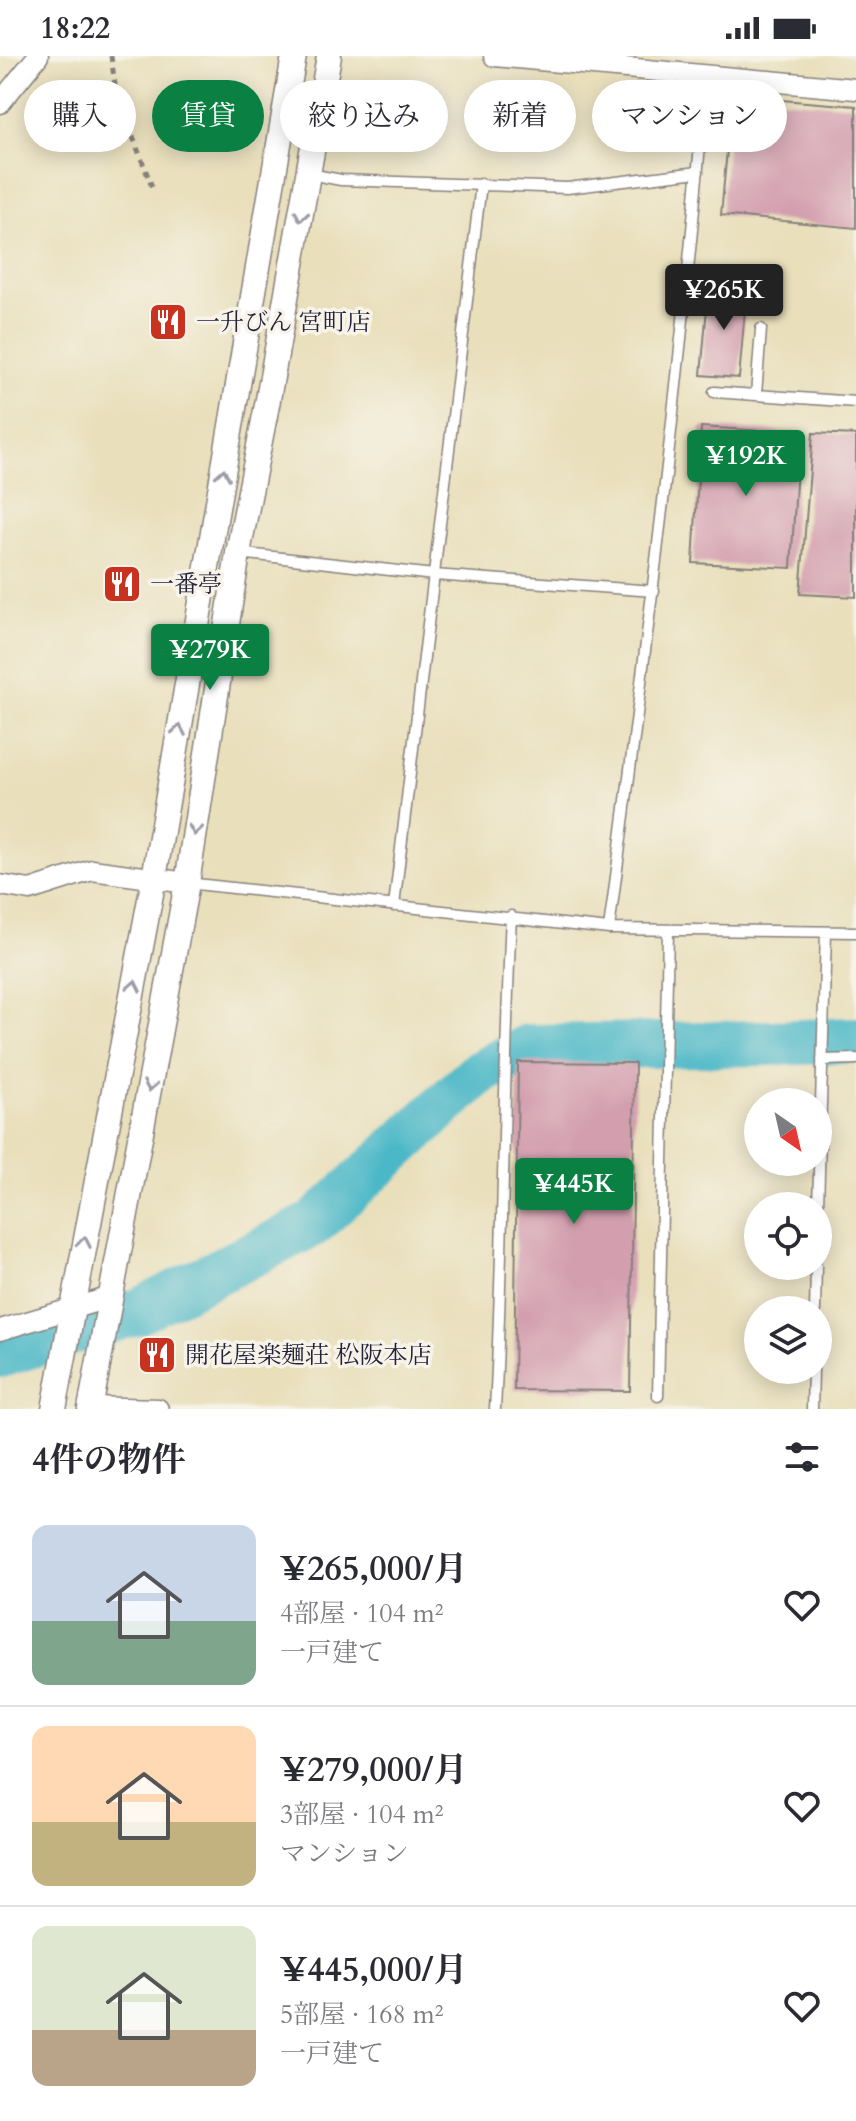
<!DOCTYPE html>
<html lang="ja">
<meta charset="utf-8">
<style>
:root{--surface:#fff;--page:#f7f7f7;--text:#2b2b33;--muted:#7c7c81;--line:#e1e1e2;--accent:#0b8043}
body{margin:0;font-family:Cardo,"Noto Serif JP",serif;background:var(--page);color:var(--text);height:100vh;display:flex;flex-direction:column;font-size:30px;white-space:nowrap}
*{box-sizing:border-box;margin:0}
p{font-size:26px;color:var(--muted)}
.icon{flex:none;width:44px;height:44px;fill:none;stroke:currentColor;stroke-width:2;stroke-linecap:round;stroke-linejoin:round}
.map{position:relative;height:1353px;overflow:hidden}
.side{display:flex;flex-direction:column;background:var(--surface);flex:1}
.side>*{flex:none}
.hud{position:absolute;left:24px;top:24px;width:808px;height:72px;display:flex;gap:16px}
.needle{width:52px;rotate:146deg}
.buttons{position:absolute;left:744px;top:1032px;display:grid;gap:16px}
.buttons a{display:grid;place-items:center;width:88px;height:88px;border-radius:50%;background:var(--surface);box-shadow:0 4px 20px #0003;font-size:40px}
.price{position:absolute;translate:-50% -68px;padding:0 18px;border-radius:8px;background:var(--accent);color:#fff;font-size:26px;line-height:52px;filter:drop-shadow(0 2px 4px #0008)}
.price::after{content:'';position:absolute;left:50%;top:48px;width:24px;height:18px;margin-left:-12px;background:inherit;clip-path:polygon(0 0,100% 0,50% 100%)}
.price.current{background:#222;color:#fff}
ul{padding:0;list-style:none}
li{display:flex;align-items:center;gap:24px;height:200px;padding:0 32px}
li+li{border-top:2px solid var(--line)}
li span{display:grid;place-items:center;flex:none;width:224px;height:160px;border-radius:16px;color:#555}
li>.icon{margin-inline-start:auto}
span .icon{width:96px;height:96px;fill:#fffc;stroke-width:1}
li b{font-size:34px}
h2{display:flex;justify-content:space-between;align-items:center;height:96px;padding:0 32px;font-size:34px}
.tag{padding:0 28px;border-radius:36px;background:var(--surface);box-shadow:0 4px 20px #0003;font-size:28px;line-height:72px}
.tag.current{background:var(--accent);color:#fff}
.status{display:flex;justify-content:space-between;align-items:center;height:56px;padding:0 40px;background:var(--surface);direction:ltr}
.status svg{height:22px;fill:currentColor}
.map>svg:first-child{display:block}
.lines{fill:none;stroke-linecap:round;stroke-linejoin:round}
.river{stroke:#4bb8c7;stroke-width:46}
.building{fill:#d39faf}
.service-casing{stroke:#86807b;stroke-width:13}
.minor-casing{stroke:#86807b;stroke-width:23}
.tertiary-casing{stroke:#86807b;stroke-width:27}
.path{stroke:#86807b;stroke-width:5;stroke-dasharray:6 6;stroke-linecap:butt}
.service{stroke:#fff;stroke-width:10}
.minor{stroke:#fff;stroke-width:20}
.tertiary{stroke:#fff;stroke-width:24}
.oneway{stroke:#9c9ca7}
.labels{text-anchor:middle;stroke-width:7;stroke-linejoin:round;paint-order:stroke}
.poi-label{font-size:24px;fill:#22223b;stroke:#f7f3e8;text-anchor:start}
</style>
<div class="status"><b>18:22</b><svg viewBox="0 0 49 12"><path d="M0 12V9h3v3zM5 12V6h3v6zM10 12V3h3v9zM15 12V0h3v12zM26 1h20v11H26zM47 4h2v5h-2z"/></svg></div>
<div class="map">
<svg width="856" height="1353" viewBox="0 0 856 1353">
<rect width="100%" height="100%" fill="#f7f3e8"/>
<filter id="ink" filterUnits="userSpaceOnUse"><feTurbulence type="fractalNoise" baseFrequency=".0125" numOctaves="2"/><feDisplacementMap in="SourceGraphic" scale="16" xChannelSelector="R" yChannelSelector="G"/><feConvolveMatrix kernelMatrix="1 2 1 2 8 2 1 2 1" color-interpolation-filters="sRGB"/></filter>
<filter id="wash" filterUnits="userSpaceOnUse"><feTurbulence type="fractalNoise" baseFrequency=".006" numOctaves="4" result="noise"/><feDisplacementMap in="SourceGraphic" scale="32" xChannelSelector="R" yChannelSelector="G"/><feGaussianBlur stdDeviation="1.8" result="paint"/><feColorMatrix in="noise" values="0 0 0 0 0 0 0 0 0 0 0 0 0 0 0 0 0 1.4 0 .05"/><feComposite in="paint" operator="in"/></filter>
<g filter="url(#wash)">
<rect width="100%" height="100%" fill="#e9dfbb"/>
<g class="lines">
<path class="river" d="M0,1299L137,1256L313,1168L478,1018L528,991L771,987L856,984"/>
</g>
<g id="blocks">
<path class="building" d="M732,40L856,50V172L721,159Z
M709,229L747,232L739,322L701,319Z
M701,371L799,377L791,512L693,507Z
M813,377L856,379V541L800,538Z
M518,1006L635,1007L630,1335L514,1334Z"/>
</g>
</g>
<g filter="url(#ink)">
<use href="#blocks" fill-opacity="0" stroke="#86807b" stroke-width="2"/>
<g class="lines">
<g class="service-casing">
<path id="service" d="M310,118L341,124L567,132L698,116
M714,336L856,346
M756,339L761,273
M238,497L434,519L654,535
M187,827L609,873L856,876
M394,850L481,128
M609,873C647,589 682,306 706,20
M822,1004L856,1003
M818,1150L826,876
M815,1254L816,1210
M658,1340L668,875
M495,1353C504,1189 503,1025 511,860
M812,1353L813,1314"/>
</g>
<g class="minor-casing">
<path id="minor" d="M494,0L856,33
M0,47L38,0
M0,829L30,834L92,814L187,827
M0,1274L111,1241
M90,1351L158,1353"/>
</g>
<g class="tertiary-casing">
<path id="tertiary" d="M54,1353L154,822L294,0
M90,1353L187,827L238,497L267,349L329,0"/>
</g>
<path class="path" d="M111,0L116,36L152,131"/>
<use href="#service" class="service"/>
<use href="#minor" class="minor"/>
<use href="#tertiary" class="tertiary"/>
</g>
<defs><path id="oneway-chevron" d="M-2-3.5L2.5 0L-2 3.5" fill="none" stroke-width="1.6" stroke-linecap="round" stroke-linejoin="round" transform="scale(2)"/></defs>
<g class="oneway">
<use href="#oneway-chevron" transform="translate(301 160) rotate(100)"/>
<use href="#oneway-chevron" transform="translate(223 418) rotate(-80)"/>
<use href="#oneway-chevron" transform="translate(179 674) rotate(-80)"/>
<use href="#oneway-chevron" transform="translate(195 774) rotate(98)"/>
<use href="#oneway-chevron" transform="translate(134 930) rotate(-79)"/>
<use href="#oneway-chevron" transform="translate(150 1030) rotate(100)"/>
<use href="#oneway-chevron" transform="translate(84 1186) rotate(-79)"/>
</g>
</g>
<defs>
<g id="restaurant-square" transform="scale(2)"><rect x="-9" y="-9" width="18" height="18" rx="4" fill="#c8321e" stroke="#f7f3e8"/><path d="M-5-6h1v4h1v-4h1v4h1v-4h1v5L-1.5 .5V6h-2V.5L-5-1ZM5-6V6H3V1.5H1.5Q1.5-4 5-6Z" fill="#fff"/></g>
</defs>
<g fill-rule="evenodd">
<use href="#restaurant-square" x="168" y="266"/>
<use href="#restaurant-square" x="122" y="528"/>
<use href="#restaurant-square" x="157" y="1299"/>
</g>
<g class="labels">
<g class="poi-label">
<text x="196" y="274">一升びん 宮町店</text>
<text x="150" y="536">一番亭</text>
<text x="185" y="1307">開花屋楽麺荘 松阪本店</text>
</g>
</g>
</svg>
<div class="buttons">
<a><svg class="needle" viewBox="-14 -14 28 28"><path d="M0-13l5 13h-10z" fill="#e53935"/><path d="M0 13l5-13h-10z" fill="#7c7c81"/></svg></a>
<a><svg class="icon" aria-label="locate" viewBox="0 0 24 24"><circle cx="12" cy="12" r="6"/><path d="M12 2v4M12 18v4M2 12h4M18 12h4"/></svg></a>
<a><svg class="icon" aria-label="layers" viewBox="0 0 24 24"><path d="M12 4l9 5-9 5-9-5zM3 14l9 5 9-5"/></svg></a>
</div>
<b class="price current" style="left:724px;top:276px">¥265K</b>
<b class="price" style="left:746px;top:442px">¥192K</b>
<b class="price" style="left:210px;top:636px">¥279K</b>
<b class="price" style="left:574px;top:1170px">¥445K</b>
<div class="hud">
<a class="tag">購入</a>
<a class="tag current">賃貸</a>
<a class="tag">絞り込み</a>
<a class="tag">新着</a>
<a class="tag">マンション</a>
</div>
</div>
<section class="side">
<h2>4件の物件<svg class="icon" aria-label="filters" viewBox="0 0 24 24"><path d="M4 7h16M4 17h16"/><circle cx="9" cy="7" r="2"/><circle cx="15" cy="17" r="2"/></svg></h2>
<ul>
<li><span style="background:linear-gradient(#c9d6e8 60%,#7fa58c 0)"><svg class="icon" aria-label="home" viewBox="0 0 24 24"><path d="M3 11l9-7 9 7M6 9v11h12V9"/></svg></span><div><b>¥265,000/月</b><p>4部屋 · 104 m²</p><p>一戸建て</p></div><svg class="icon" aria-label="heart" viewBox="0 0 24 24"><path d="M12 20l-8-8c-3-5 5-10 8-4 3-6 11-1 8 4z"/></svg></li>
<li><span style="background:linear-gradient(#ffd9b3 60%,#c2b280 0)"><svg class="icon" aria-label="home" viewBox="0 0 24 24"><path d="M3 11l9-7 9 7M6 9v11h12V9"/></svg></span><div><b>¥279,000/月</b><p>3部屋 · 104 m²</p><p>マンション</p></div><svg class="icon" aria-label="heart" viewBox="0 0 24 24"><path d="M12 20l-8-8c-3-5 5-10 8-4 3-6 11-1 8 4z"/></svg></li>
<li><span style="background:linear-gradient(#dfe7d0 65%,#b9a48a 0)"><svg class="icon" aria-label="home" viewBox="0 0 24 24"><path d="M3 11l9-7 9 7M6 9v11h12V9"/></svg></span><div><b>¥445,000/月</b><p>5部屋 · 168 m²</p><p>一戸建て</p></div><svg class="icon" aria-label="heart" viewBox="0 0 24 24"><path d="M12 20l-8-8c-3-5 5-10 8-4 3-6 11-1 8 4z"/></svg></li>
</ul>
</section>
